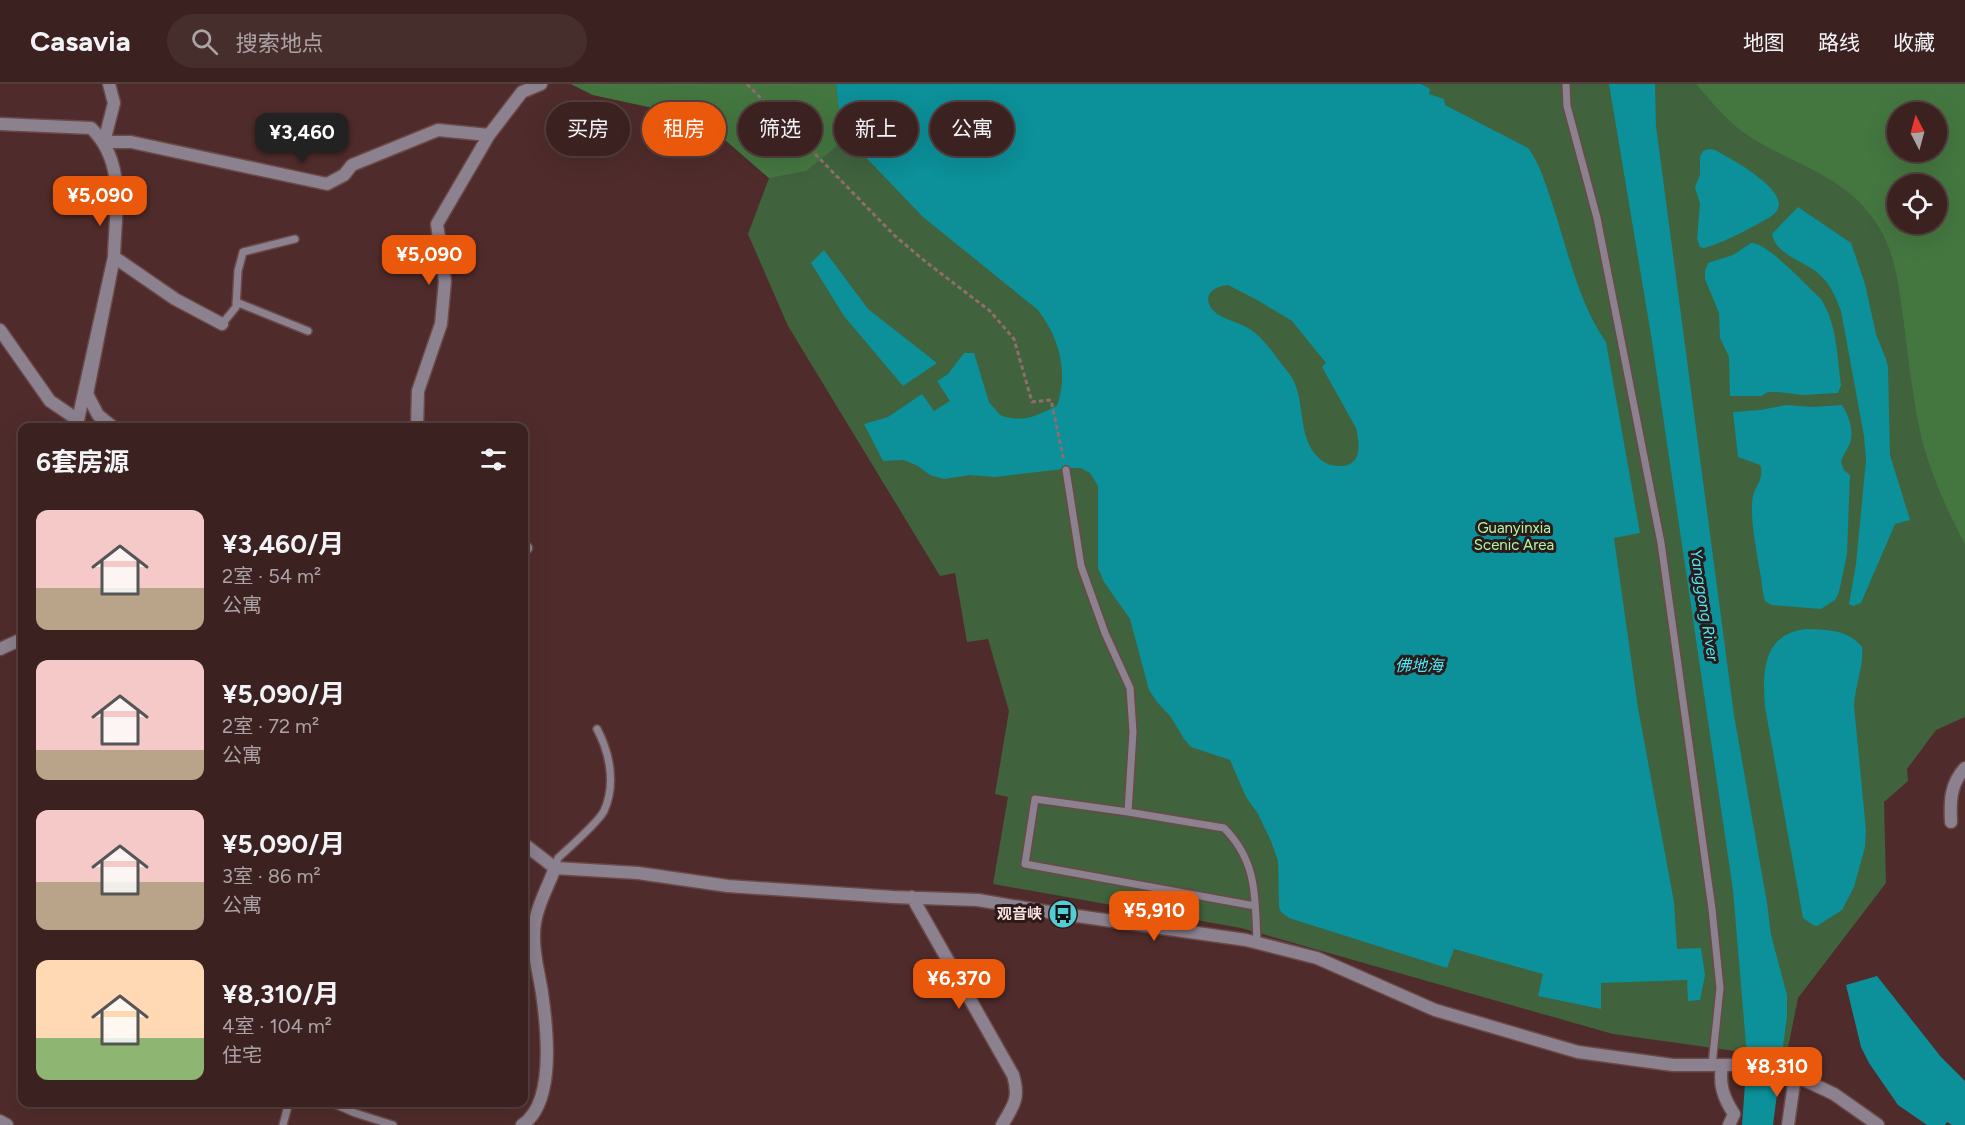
<!DOCTYPE html>
<html lang="zh">
<meta charset="utf-8">
<style>
:root{--surface:#3b2120;--page:#462e2d;--text:#f1f3f6;--muted:#aca3a5;--line:#543e3e;--accent:#ea580c}
body{margin:0;font-family:Figtree,"Noto Sans SC",sans-serif;background:var(--page);color:var(--text);height:100vh;display:flex;flex-direction:column;font-size:22px;white-space:nowrap}
*{box-sizing:border-box;margin:0}
p{font-size:20px;color:var(--muted)}
.icon{flex:none;width:33px;height:33px;fill:none;stroke:currentColor;stroke-width:2;stroke-linecap:round;stroke-linejoin:round}
.map{position:relative;flex:1;overflow:hidden}
.details{position:absolute;left:18px;top:339px;width:510px;height:684px;display:flex;flex-direction:column;background:var(--surface);border-radius:12px;box-shadow:0 6px 24px #0002,0 0 0 2px var(--line)}
.details>*{flex:none}
.hud{position:absolute;left:546px;top:18px;width:570px;height:54px;display:flex;gap:12px}
.needle{width:39px;rotate:354deg}
.controls{position:absolute;left:1887px;top:18px;display:grid;gap:12px}
.controls a{display:grid;place-items:center;width:60px;height:60px;border-radius:50%;background:var(--surface);box-shadow:0 6px 24px #0002,0 0 0 2px var(--line);font-size:30px}
.price{position:absolute;translate:-50% -51px;padding:0 14px;border-radius:12px;background:var(--accent);color:#fff;font-size:20px;line-height:39px;filter:drop-shadow(0 2px 3px #0008)}
.price::after{content:'';position:absolute;left:50%;top:36px;width:18px;height:14px;margin-left:-9px;background:inherit;clip-path:polygon(0 0,100% 0,50% 100%)}
.price.active{background:#222;color:#fff}
ul{padding:0;list-style:none}
li{display:flex;align-items:center;gap:18px;height:150px;padding:0 18px}
li span{display:grid;place-items:center;flex:none;width:168px;height:120px;border-radius:12px;color:#555}
li>.icon{margin-inline-start:auto}
span .icon{width:72px;height:72px;fill:#fffc;stroke-width:1}
li b{font-size:26px}
h2{display:flex;justify-content:space-between;align-items:center;height:72px;padding:0 18px;font-size:26px}
.chip{padding:0 21px;border-radius:27px;background:var(--surface);box-shadow:0 6px 24px #0002,0 0 0 2px var(--line);font-size:21px;line-height:54px}
.chip.active{background:var(--accent);color:#fff}
header{display:flex;align-items:center;gap:36px;box-sizing:border-box;height:84px;padding:0 30px;background:var(--surface);border-bottom:2px solid var(--line)}
header strong{font-size:28px}
nav{display:flex;gap:33px;margin-inline-start:auto;font-size:21px}
.search{width:420px;height:54px;background:var(--page);display:flex;align-items:center;gap:15px;box-sizing:border-box;padding:0 21px;border-radius:33px;color:var(--muted);font-size:22px}
.map>svg:first-child{display:block}
.green{fill:#40623d;fill-rule:evenodd}
.forest{fill:#447740;fill-rule:evenodd}
.water{fill:#0c9099;fill-rule:evenodd}
.lines{fill:none;stroke-linecap:round;stroke-linejoin:round}
.lane-casing{stroke:#6a4948;stroke-width:10}
.street-casing{stroke:#6a4948;stroke-width:15}
.path{stroke:#8d6e6d;stroke-width:3;stroke-dasharray:4.5 3;stroke-linecap:butt}
.lane{stroke:#8c818e;stroke-width:7}
.street{stroke:#8c818e;stroke-width:12}
.labels{text-anchor:middle;stroke-width:6;stroke-linejoin:round;paint-order:stroke}
.park-label{font-size:15px;fill:#b0f9a9;stroke:#2a1a19}
.poi-label{font-size:15px;font-weight:bold;fill:#f8e1df;stroke:#2a1a19;text-anchor:end}
.water-label{font-size:16px;font-style:italic;fill:#4aeaf6;stroke:#2a1a19}
</style>
<header>
<strong>Casavia</strong>
<div class="search"><svg class="icon" aria-label="search" viewBox="0 0 24 24"><circle cx="10" cy="10" r="6"/><path d="M15 15l6 6"/></svg>搜索地点</div>
<nav><a>地图</a><a>路线</a><a>收藏</a></nav>
</header>
<div class="map">
<svg width="1965" height="1041" viewBox="0 0 1965 1041">
<rect width="100%" height="100%" fill="#4f2c2b"/>
<path class="green" d="M571,0H1965V633L1936,646L1907,685L1908,697L1884,718L1886,799L1798,914L1786,974L1613,950L1241,844L993,800L1008,713L995,710L1009,627L988,555L967,558L955,489L940,492L788,242L748,150L769,94L700,34L593,11ZM1898,28H1936V68H1898ZM1898,100H1936V140H1898Z"/>
<path class="forest" d="M571,0H836L840,34L849,52L806,87L769,94L700,34L593,11Z
M1696,0H1965V460C1943,418 1925,378 1917,332C1911,299 1907,265 1903,232C1898,198 1895,166 1875,137C1844,90 1788,79 1744,49C1725,35 1711,17 1696,0ZM1898,28H1936V68H1898ZM1898,100H1936V140H1898Z"/>
<path class="water" d="M836,0H1421L1430,5L1429,10L1444,15L1445,21L1528,64C1540,80 1546,101 1552,119C1567,164 1579,220 1606,258L1640,449L1614,454L1638,624L1674,818L1677,865L1701,864L1705,891L1700,916L1688,917L1687,896L1601,899V925L1538,912L1543,890L1454,865L1447,884L1289,834L1281,828L1279,823L1278,777L1271,757L1258,730L1246,713L1230,676L1191,663L1184,655L1171,633L1157,618L1149,606L1130,535L1104,498L1098,484V402L1090,389L1081,384H1071L995,393L970,391L944,395L930,391L918,382L904,376L883,377L864,340L888,333L922,310L934,327L950,317L937,297L948,290L964,269H974L989,318L1000,331C1023,340 1037,331 1057,322C1069,288 1059,254 1038,226L923,133L854,61L840,34ZM1228,201L1259,217L1292,237L1326,279L1322,283L1356,344C1360,362 1362,382 1339,382C1328,382 1322,378 1315,370C1296,346 1307,312 1288,288C1276,274 1264,253 1248,244C1237,237 1214,234 1209,220C1205,207 1218,202 1228,201Z
M1609,0H1655L1656,42L1734,631L1767,819L1771,851L1787,911V932L1773,1041H1742L1747,973L1733,806L1651,251Z
M1709,65L1715,66C1729,74 1793,107 1776,128C1771,134 1762,137 1756,141C1739,150 1722,159 1704,164L1700,163L1697,155L1700,120L1695,103L1700,91V73L1703,67Z
M1798,123L1851,159L1865,200L1876,250L1886,275L1888,283L1890,371L1910,436L1895,440L1861,519L1853,522L1849,520L1856,480L1866,376L1864,352L1841,227C1836,214 1831,201 1820,191C1806,177 1776,172 1772,150Z
M1751,159C1767,158 1808,203 1821,215C1837,240 1837,272 1841,301L1838,309L1803,311L1777,308H1768L1761,312H1730L1729,273L1720,254L1719,229L1705,195V187L1708,179L1733,171Z
M824,166L868,225L937,279L903,302L844,232L811,179Z
M1786,321L1812,323L1842,321C1849,332 1854,346 1850,359C1847,366 1843,371 1841,378L1844,386L1850,391L1847,470L1839,508L1835,516L1821,525L1771,521L1765,517C1762,507 1762,498 1760,488C1757,470 1749,430 1753,412C1756,401 1765,393 1760,381L1738,373L1733,328L1760,326Z
M1807,545C1828,546 1847,545 1862,563C1864,582 1855,601 1854,622L1866,746L1865,763L1854,803L1842,826L1817,842L1813,841L1803,834L1765,623C1762,588 1763,549 1807,545Z
M1877,892L1941,973L1965,997V1041H1952L1947,1038L1945,1041H1927L1898,1021L1869,979L1861,963L1846,901Z"/>
<g class="lines">
<g class="lane-casing">
<path id="lane" d="M1566,0L1567,22L1597,134L1661,459L1712,825L1720,904L1712,981
M236,218L308,247
M222,240L236,223L238,187L243,168L295,155
M1066,386L1081,482L1105,549L1130,604L1133,648L1128,728
M555,784L558,774C568,765 599,737 604,727C616,701 610,669 597,645
M1255,822L1025,780L1035,715L1128,728L1224,744C1258,778 1255,814 1257,859
M330,1018L355,1029L393,1041
M283,1041L289,1018"/>
</g>
<g class="street-casing">
<path id="street" d="M109,0L114,19L104,58H131L327,100L344,91L352,81L438,46L489,51
M0,40L91,44C127,79 115,127 114,173L175,215L222,240
M0,246L50,317L78,336L79,343
M78,336L114,173L87,310L98,331L114,344
M417,344L418,307L441,240L445,197L437,140L489,51L522,8L541,0
M524,465L526,464
M0,565L22,555
M1951,738C1950,718 1950,700 1965,684
M524,760L555,784L638,789L728,802L893,813L978,816L1049,828L1246,856L1317,874L1435,926L1578,968L1673,981H1736L1787,988L1834,1010L1878,1041
M912,813L1013,991C1020,1014 1014,1021 1002,1041
M1722,981C1719,1001 1723,1013 1734,1030L1729,1041
M0,1037L7,1041
M522,1041C556,1019 547,944 542,909C539,889 533,870 534,850C534,827 547,805 555,784
M1788,1041L1795,992"/>
</g>
<path class="path" d="M747,0L895,152L926,178L990,227L1014,255L1032,318L1051,316L1064,377"/>
<use href="#lane" class="lane"/>
<use href="#street" class="street"/>
</g>
<defs>
<g id="bus-disc" transform="scale(1.5)"><circle r="9.5" fill="#52ccd5" stroke="#2a1a19"/><path d="M-5-6H5V4H4V6H2V4H-2V6H-4V4H-5ZM-3.5-4V0h7V-4ZM-3.5 1.2v1.5H-2V1.2ZM2 1.2v1.5H3.5V1.2Z" fill="#111"/></g>
</defs>
<g fill-rule="evenodd">
<use href="#bus-disc" x="1063" y="830"/>
</g>
<g class="labels">
<g class="park-label">
<text x="1514" y="449">Guanyinxia<tspan x="1514" dy="17">Scenic Area</tspan></text>
</g>
<g class="poi-label">
<text x="1042" y="835">观音峡</text>
</g>
<g class="water-label">
<text transform="translate(1705 521) rotate(81)" y="6">Yanggong River</text>
<text x="1419" y="587">佛地海</text>
</g>
</g>
</svg>
<div class="controls">
<a><svg class="needle" viewBox="-14 -14 28 28"><path d="M0-13l5 13h-10z" fill="#e53935"/><path d="M0 13l5-13h-10z" fill="#aca3a5"/></svg></a>
<a><svg class="icon" aria-label="locate" viewBox="0 0 24 24"><circle cx="12" cy="12" r="6"/><path d="M12 2v4M12 18v4M2 12h4M18 12h4"/></svg></a>
</div>
<b class="price active" style="left:302px;top:80px">¥3,460</b>
<b class="price" style="left:100px;top:143px">¥5,090</b>
<b class="price" style="left:429px;top:202px">¥5,090</b>
<b class="price" style="left:1154px;top:858px">¥5,910</b>
<b class="price" style="left:959px;top:926px">¥6,370</b>
<b class="price" style="left:1777px;top:1014px">¥8,310</b>
<div class="hud">
<a class="chip">买房</a>
<a class="chip active">租房</a>
<a class="chip">筛选</a>
<a class="chip">新上</a>
<a class="chip">公寓</a>
</div>
<section class="details">
<h2>6套房源<svg class="icon" aria-label="filters" viewBox="0 0 24 24"><path d="M4 7h16M4 17h16"/><circle cx="9" cy="7" r="2"/><circle cx="15" cy="17" r="2"/></svg></h2>
<ul>
<li><span style="background:linear-gradient(#f6c9c9 65%,#b9a48a 0)"><svg class="icon" aria-label="home" viewBox="0 0 24 24"><path d="M3 11l9-7 9 7M6 9v11h12V9"/></svg></span><div><b>¥3,460/月</b><p>2室 · 54 m²</p><p>公寓</p></div></li>
<li><span style="background:linear-gradient(#f6c9c9 75%,#b9a48a 0)"><svg class="icon" aria-label="home" viewBox="0 0 24 24"><path d="M3 11l9-7 9 7M6 9v11h12V9"/></svg></span><div><b>¥5,090/月</b><p>2室 · 72 m²</p><p>公寓</p></div></li>
<li><span style="background:linear-gradient(#f6c9c9 60%,#b9a48a 0)"><svg class="icon" aria-label="home" viewBox="0 0 24 24"><path d="M3 11l9-7 9 7M6 9v11h12V9"/></svg></span><div><b>¥5,090/月</b><p>3室 · 86 m²</p><p>公寓</p></div></li>
<li><span style="background:linear-gradient(#ffd9b3 65%,#8fb573 0)"><svg class="icon" aria-label="home" viewBox="0 0 24 24"><path d="M3 11l9-7 9 7M6 9v11h12V9"/></svg></span><div><b>¥8,310/月</b><p>4室 · 104 m²</p><p>住宅</p></div></li>
</ul>
</section>
</div>
